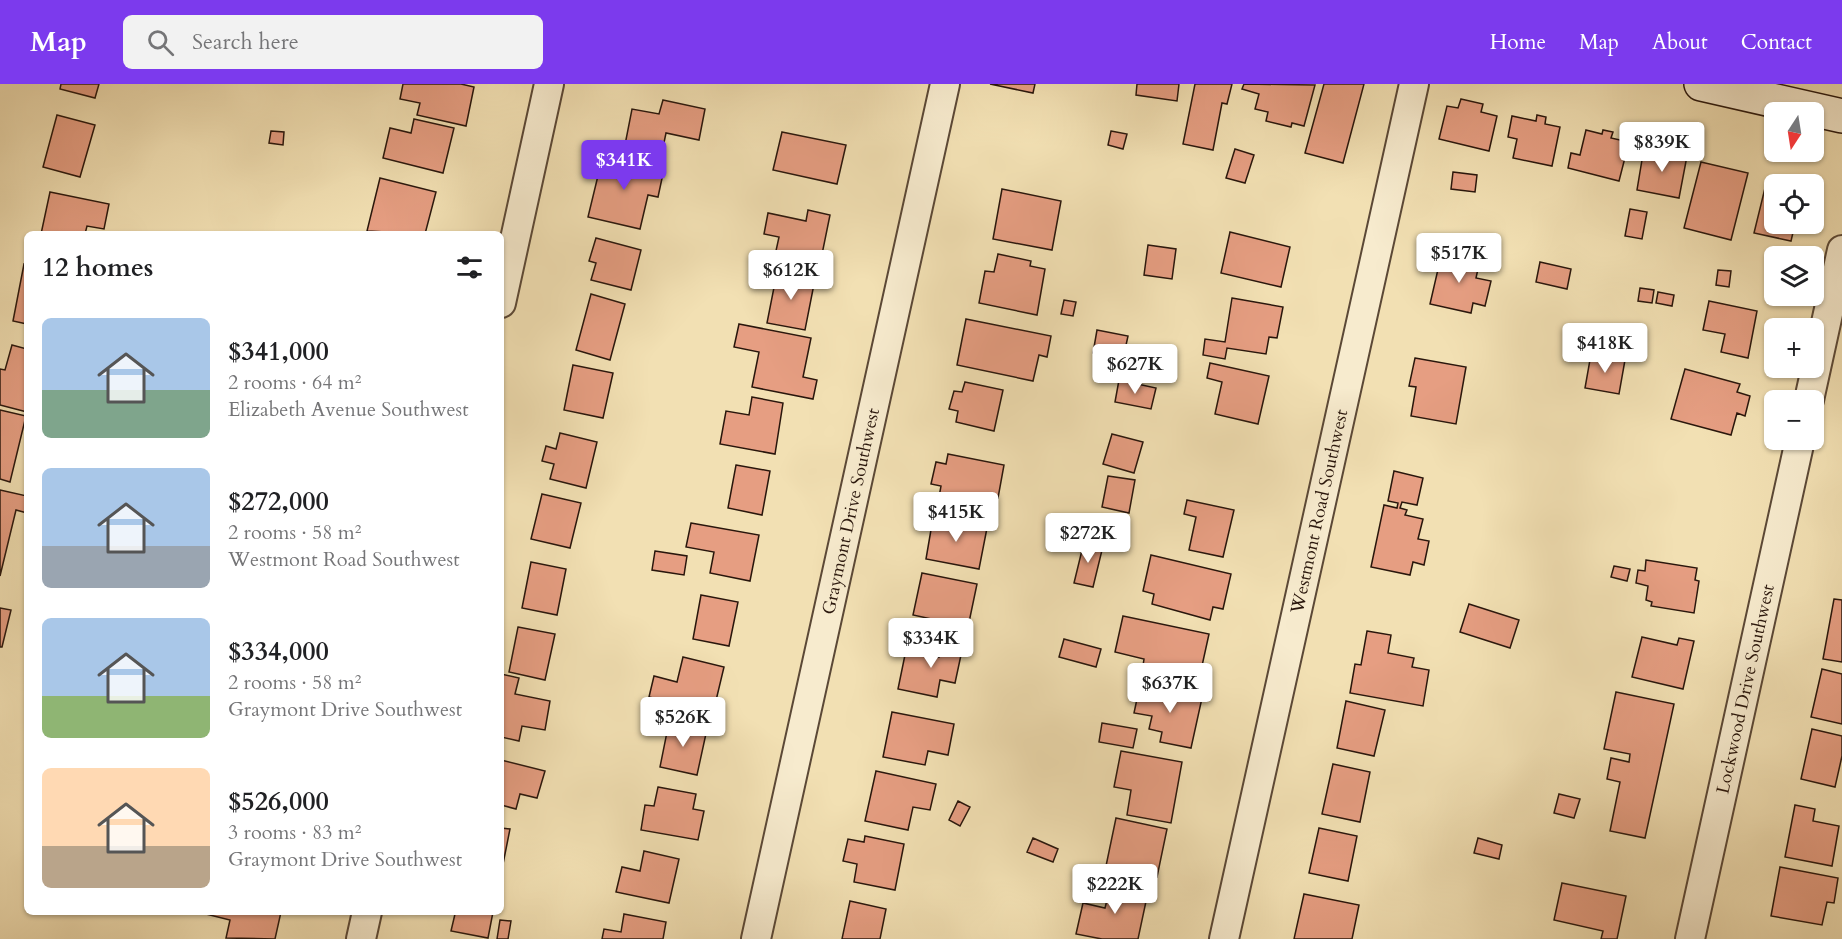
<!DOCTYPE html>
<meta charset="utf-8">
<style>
:root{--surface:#fff;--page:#f2f2f2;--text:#202124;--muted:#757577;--accent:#7c3aed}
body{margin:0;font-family:Cardo,serif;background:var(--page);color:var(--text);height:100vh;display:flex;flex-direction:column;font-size:22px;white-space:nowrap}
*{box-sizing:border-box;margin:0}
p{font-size:20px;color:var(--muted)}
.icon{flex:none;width:33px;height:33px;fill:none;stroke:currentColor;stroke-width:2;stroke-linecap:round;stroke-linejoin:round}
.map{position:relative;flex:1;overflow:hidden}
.details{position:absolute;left:24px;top:147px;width:480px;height:684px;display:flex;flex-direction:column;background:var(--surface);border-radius:9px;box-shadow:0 2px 4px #0004}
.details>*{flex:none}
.needle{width:39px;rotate:192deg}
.buttons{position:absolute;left:1764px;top:18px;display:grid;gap:12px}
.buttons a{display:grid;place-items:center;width:60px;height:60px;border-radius:9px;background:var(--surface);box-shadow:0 2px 4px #0004;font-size:30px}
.price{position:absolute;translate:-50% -51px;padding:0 14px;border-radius:6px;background:#fff;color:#222;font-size:20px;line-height:39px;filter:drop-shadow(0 2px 3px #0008)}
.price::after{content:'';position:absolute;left:50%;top:36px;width:18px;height:14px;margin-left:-9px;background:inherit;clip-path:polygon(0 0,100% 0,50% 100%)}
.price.on{background:var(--accent);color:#fff}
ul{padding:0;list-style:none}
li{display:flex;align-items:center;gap:18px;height:150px;padding:0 18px}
li span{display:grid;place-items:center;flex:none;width:168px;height:120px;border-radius:9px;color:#555}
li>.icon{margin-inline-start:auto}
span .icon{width:72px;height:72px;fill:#fffc;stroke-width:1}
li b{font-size:26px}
h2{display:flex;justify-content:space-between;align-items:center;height:72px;padding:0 18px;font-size:26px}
header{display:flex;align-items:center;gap:36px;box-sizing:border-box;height:84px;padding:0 30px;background:var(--accent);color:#fff}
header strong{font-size:28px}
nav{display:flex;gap:33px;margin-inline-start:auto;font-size:21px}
.search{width:420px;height:54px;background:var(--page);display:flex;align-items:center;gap:15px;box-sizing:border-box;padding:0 21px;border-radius:9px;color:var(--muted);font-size:22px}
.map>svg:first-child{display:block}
.building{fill:#e69e82;stroke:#29160c;stroke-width:1.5}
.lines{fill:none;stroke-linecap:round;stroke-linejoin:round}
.street-casing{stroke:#5b4836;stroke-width:32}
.secondary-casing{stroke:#29160c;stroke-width:36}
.street{stroke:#f7ebce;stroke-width:28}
.secondary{stroke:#f7ebce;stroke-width:33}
.labels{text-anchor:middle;stroke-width:5;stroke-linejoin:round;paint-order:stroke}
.street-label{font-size:18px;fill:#29160c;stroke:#f7ebce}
</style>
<header>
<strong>Map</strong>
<div class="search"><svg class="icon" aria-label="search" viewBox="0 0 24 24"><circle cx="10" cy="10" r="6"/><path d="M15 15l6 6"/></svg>Search here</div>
<nav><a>Home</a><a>Map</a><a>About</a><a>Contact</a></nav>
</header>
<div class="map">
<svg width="1842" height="855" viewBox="0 0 1842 855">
<rect width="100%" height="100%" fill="#f2e0b3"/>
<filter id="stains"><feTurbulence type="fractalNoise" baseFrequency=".00333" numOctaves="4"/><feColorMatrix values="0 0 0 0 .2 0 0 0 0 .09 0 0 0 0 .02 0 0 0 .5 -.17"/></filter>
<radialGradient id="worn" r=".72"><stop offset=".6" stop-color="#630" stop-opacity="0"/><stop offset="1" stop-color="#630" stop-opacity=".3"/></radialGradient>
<path class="building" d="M61,0H99L95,14L60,5Z
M403,0H461L474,3L466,42L417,31L420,19L400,15Z
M990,0H1035L1033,9Z
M1137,0H1179L1177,17L1136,11Z
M1195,0H1232L1227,20L1222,19L1213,66L1183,60Z
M1244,0L1315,1L1304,42L1292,39L1291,43L1266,37L1268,28L1255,25L1259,10L1242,5Z
M1324,0H1364L1343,79L1305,69Z
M1461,15L1483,20L1481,28L1497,32L1489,67L1439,55L1447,22L1458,24Z
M663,16L705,25L699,56L666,49L660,78L623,71L632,25L659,30Z
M57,31L95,41L80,93L43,83Z
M1537,31L1546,33L1545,40L1560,43L1552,82L1513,74L1517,55L1508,53L1512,32L1536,37Z
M414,35L454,44L443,89L383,74L390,44L411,49Z
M1586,46L1602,50L1603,46L1613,48L1611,54L1629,58L1619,97L1568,84L1571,69L1580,71Z
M271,47L284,48L283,61L269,59Z
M1111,47L1127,50L1123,65L1108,61Z
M782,48L846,61L837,100L773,86Z
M1644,64L1687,72L1679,114L1637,106Z
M1235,65L1254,71L1245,99L1226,94Z
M603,71L664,85L658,113L648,111L640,145L588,133Z
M1701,78L1748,89L1731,156L1684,144Z
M1453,88L1477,91L1475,108L1451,105Z
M380,94L436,108L425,150L367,147Z
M1766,100L1774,103V140H1795L1791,157L1754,149Z
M1002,105L1061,117L1052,166L993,155Z
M50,108L109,120L104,145L87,142L85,150H41Z
M1630,125L1647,128L1642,155L1625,152Z
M808,126L830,131L819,185L774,176L779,153L764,150L768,129L806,137Z
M1230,148L1290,163L1281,203L1221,189Z
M596,154L641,166L631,206L591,196L596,179L589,177Z
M1148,161L1176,165L1172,195L1144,191Z
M1442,168L1480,176L1476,194L1491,197L1485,222L1473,219L1471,229L1430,220Z
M998,170L1031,177L1030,182L1045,185L1037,231L979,219L985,187L994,188Z
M1540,178L1571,185L1567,205L1536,198Z
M24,180L27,181V240L13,237Z
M1718,186L1731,187L1729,203L1716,201Z
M777,188L815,195L805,246L767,239Z
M1640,204L1654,206L1652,219L1638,217Z
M1658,208L1674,211L1672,222L1656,219Z
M591,210L625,220L610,276L576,266Z
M1232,214L1283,223L1277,254L1269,253L1266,270L1227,264L1225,275L1203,271L1205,255L1225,258Z
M1064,216L1076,218L1073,232L1061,230Z
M1709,217L1757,227L1748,274L1721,268L1725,250L1703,246Z
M966,235L1051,252L1047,273L1039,271L1033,297L957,281Z
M739,240L811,254L803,293L817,296L813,315L752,303L759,268L734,263Z
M1097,246L1128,252L1123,275L1093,269Z
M12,261L27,265V328L0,321V285L5,286Z
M1591,270L1625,276L1619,310L1585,304Z
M1415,274L1466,283L1456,340L1411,332L1416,303L1409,302Z
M1210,279L1269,292L1258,340L1215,330L1222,298L1207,294Z
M573,281L613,289L603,334L564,326Z
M1685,285L1740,300L1737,308L1750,312L1745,332L1737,329L1731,351L1671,335Z
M1119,296L1156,304L1151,325L1115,318Z
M965,298L1003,306L994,347L956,338L958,327L949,325L954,307L962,308Z
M752,313L783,319L775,370L720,360L726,327L749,331Z
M0,326L26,332L10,398L0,395Z
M560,349L597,358L586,404L550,395L554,380L542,377L546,362L556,365Z
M1112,350L1143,358L1134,389L1103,380Z
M948,370L1004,381L998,414L979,410L976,421L939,413L941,402L931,400L936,378L946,380Z
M736,381L770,387L762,431L728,424Z
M1394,387L1423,394L1417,421L1402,418L1400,424L1407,426L1405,431L1423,435L1418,455L1429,457L1424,481L1413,478L1410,491L1371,483L1384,421L1397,424L1398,419L1388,417Z
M1108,392L1135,396L1129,429L1102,423Z
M0,406L27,412V429L16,426L0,492Z
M542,410L581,419L570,464L531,455Z
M1187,416L1234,426L1223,473L1189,466L1196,433L1184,430Z
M933,434L987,444L979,485L926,475Z
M691,439L759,451L750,497L710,489L714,468L686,463Z
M1084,458L1103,462L1093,503L1074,499Z
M655,467L687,472L684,491L652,486Z
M1151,471L1231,490L1223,525L1213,523L1210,536L1152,520L1154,510L1143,507Z
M1646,476L1697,484L1695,496L1699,497L1694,529L1651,522L1652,518L1646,516L1648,502L1636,499L1638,486L1645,487Z
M531,478L566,485L557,531L522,524Z
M1614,482L1630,485L1627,497L1611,493Z
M922,489L977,500L968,543L913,531Z
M701,511L738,518L729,562L693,555Z
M1834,515L1842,516V578L1823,575Z
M1469,520L1519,536L1510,564L1460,548Z
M0,524L11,526L2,563H0Z
M1123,532L1209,550L1198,600L1142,588L1144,575L1115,568Z
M518,543L555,550L545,596L509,588Z
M1367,547L1391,551L1388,569L1414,574L1412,583L1429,586L1423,622L1350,609L1355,580L1361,581Z
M943,553L964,557L955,599L940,596L937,613L898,605L906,566L939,573Z
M1642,553L1677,561L1679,554L1694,557L1683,605L1632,593Z
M1064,555L1101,565L1096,583L1059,573Z
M683,573L724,583L713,629L649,613L654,592L677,598Z
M1822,585L1842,590V640L1811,633Z
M501,590L519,594L515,610L550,617L545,646L522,642L519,657L501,653Z
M1140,601L1202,614L1191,664L1160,658L1162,648L1149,645L1152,632L1134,629Z
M1616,608L1674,620L1645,754L1610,747L1620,698L1607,695L1611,674L1629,678L1630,670L1604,665Z
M1346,617L1385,626L1374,672L1337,664Z
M892,628L954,640L948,671L928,667L925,681L883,673Z
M669,638L707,645L697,691L660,683Z
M1102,639L1137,645L1133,664L1099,658Z
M1812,645L1842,652V672L1835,703L1801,695Z
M1121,667L1182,678L1171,739L1127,731L1131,706L1114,703Z
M501,676L545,687L537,714L520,710L516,725L501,721Z
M1333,680L1370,688L1360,738L1322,730Z
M876,687L936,700L930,726L913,723L908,746L865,737Z
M658,703L696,710L693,725L704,727L698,756L641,746L645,721L654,722Z
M1559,710L1580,715L1574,734L1554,729Z
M958,717L970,723L960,742L949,736Z
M1795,721L1815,725L1813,737L1839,742L1832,782L1785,773Z
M1116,734L1167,745L1157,793L1106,782Z
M501,744L510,745L501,790Z
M1319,744L1357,752L1348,797L1309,789Z
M865,752L904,760L895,806L854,798L857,780L843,777L848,755L864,758Z
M1033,754L1058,765L1053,778L1027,768Z
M1478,754L1502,761L1499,775L1474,769Z
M644,767L679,775L669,819L616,808L622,783L640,787Z
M1780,783L1838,794L1834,819L1827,818L1822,841L1771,832Z
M1562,799L1626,812L1617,855H1601L1603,847L1554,836Z
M1111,800L1148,808L1138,855H1102L1076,850L1083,819L1105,824Z
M1304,810L1359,821L1352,855H1294Z
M850,817L886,825L880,855H842Z
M198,828H281L275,855L226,854L230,836Z
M443,828H493L488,854L451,847L455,830Z
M624,830L666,838L663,855H602L604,845L621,848Z
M500,836L511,837L508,855H497Z"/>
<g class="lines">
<g class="street-casing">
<g id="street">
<path d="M501,219L549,0"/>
<path d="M1809,316L1842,166"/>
<path d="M361,855L367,828"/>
<path id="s1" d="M756,855L945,0"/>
<path id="s2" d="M1224,855L1414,0"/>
<path id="s3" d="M1690,855L1800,356"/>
</g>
</g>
<g class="secondary-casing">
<path id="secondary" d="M1701,0L1842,32"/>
</g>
<use href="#street" class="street"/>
<use href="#secondary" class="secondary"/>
</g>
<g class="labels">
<g class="street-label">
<text dy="6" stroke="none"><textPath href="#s1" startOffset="438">Graymont Drive Southwest</textPath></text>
<text dy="6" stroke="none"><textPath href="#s2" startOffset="438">Westmont Road Southwest</textPath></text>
<text dy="6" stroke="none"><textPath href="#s3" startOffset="256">Lockwood Drive Southwest</textPath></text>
</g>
</g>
<rect width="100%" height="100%" filter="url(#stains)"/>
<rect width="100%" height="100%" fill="url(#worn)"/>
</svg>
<div class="buttons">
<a><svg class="needle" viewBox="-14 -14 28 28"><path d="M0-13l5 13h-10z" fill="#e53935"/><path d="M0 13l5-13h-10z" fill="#757577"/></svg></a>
<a><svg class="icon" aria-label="locate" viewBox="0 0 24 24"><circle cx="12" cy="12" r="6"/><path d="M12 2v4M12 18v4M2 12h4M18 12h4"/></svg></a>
<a><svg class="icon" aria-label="layers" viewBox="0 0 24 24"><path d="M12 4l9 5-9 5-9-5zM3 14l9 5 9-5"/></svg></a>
<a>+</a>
<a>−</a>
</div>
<b class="price" style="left:1662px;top:89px">$839K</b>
<b class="price on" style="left:624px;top:107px">$341K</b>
<b class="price" style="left:1459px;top:200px">$517K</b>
<b class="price" style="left:791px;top:217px">$612K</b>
<b class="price" style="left:1605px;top:290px">$418K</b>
<b class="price" style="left:1135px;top:311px">$627K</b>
<b class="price" style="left:956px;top:459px">$415K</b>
<b class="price" style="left:1088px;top:480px">$272K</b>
<b class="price" style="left:931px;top:585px">$334K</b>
<b class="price" style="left:1170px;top:630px">$637K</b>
<b class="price" style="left:683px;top:664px">$526K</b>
<b class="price" style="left:1115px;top:831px">$222K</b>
<section class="details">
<h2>12 homes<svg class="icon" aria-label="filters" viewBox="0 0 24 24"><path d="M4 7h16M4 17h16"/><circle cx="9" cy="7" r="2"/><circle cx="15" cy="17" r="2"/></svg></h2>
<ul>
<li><span style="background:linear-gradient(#a9c7e8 60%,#7fa58c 0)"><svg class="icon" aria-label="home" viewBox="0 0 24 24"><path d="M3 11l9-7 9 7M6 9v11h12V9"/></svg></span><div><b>$341,000</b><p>2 rooms · 64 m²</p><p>Elizabeth Avenue Southwest</p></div></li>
<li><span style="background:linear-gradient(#a9c7e8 65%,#9aa5b1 0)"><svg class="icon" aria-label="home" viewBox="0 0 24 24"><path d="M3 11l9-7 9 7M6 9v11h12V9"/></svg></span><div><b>$272,000</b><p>2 rooms · 58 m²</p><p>Westmont Road Southwest</p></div></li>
<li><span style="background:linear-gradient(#a9c7e8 65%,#8fb573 0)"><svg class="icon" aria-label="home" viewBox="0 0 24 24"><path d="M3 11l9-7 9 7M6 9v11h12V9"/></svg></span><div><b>$334,000</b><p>2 rooms · 58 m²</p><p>Graymont Drive Southwest</p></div></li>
<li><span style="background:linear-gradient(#ffd9b3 65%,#b9a48a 0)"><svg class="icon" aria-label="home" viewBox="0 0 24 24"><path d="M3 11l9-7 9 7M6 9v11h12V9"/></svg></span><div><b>$526,000</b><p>3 rooms · 83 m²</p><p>Graymont Drive Southwest</p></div></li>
</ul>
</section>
</div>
